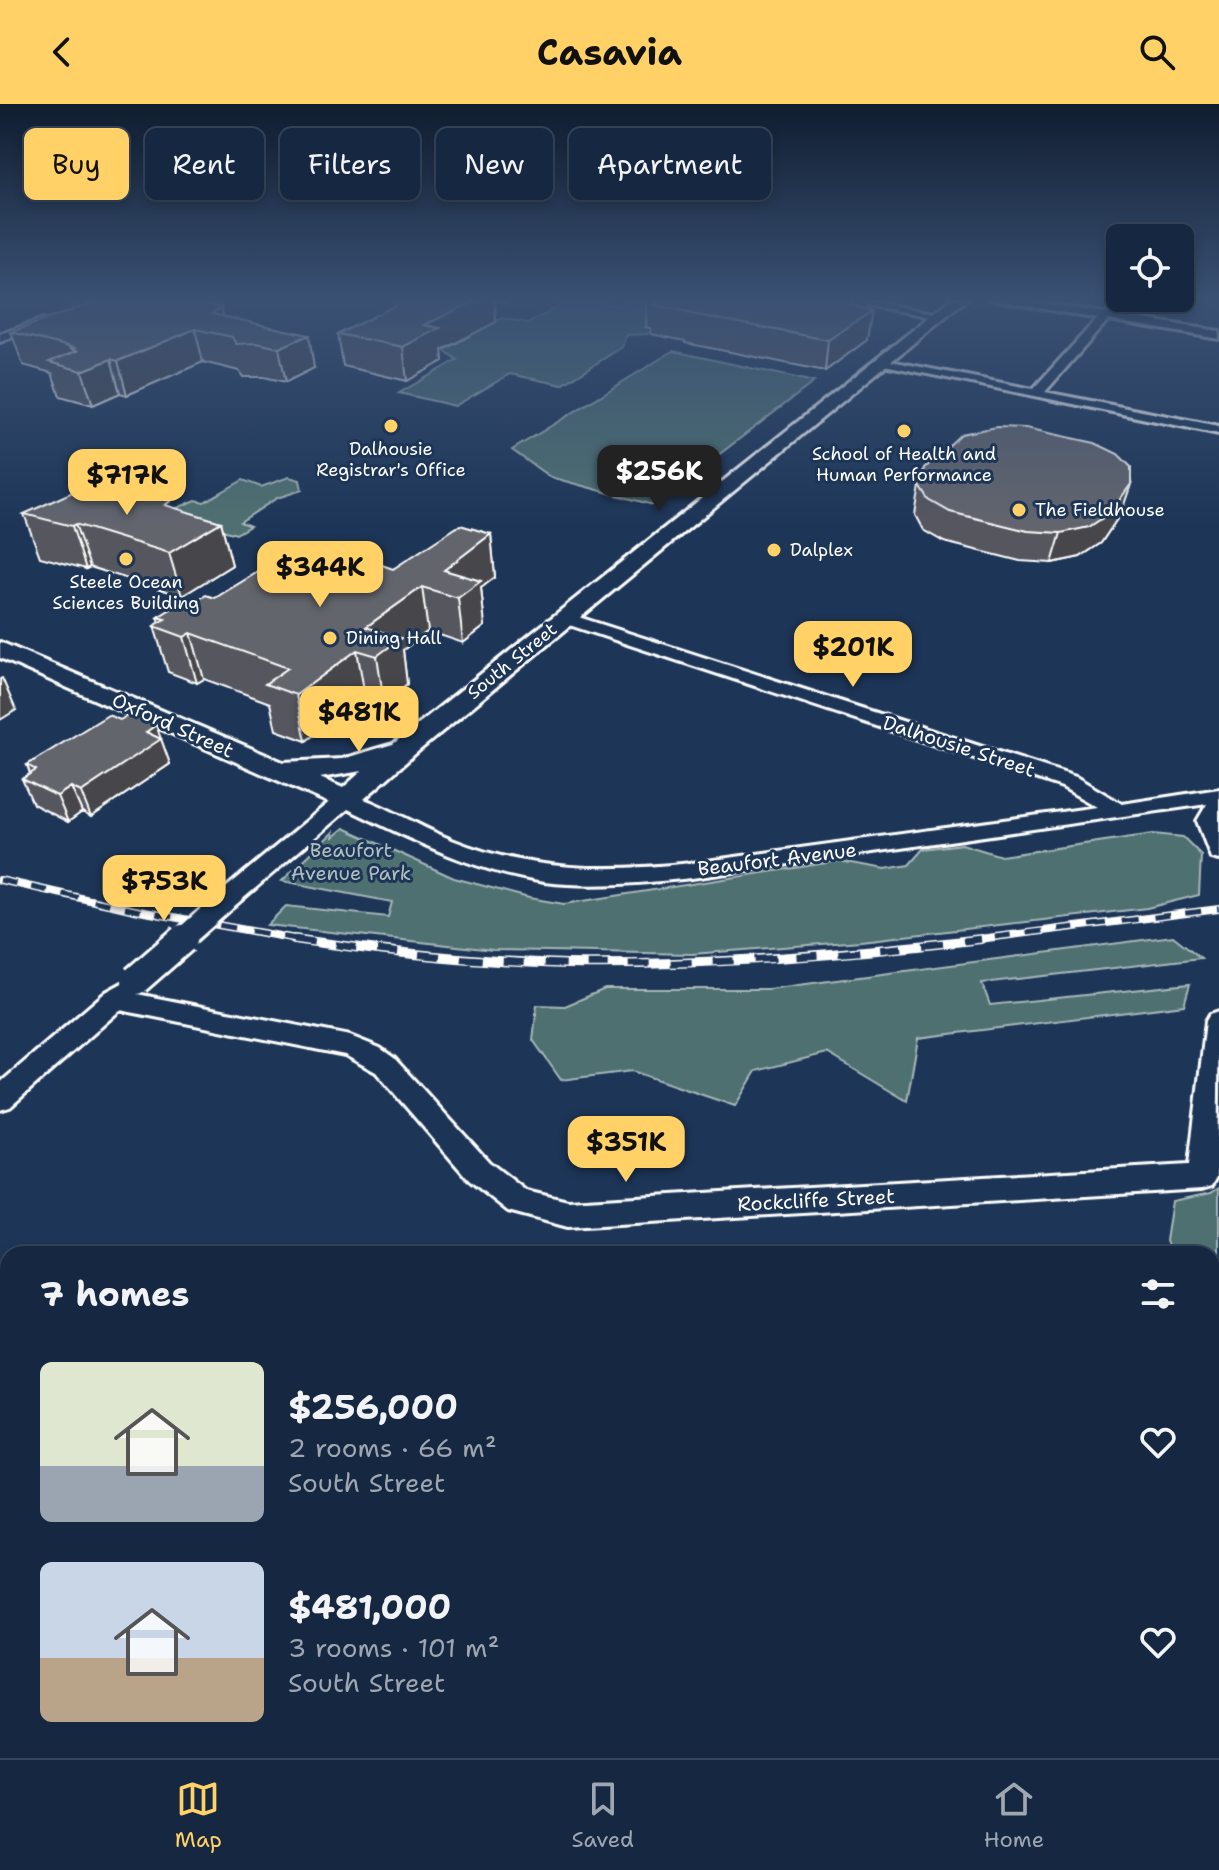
<!DOCTYPE html>
<meta charset="utf-8">
<style>
:root{--surface:#162841;--page:#1f3048;--text:#f1f3f6;--muted:#9ea6b1;--line:#35445a;--accent:#ffd166}
body{margin:0;font-family:"Shantell Sans",sans-serif;background:var(--page);color:var(--text);height:100vh;display:flex;flex-direction:column;font-size:30px;white-space:nowrap}
*{box-sizing:border-box;margin:0}
p{font-size:26px;color:var(--muted)}
.icon{flex:none;width:44px;height:44px;fill:none;stroke:currentColor;stroke-width:2;stroke-linecap:round;stroke-linejoin:round}
.map{position:relative;flex:1;overflow:hidden}
.sheet{position:absolute;left:0px;top:1142px;width:1220px;height:512px;display:flex;flex-direction:column;background:var(--surface);border-radius:24px 24px 0 0;box-shadow:0 4px 12px #0003,0 0 0 2px var(--line)}
.sheet>*{flex:none}
.hud{position:absolute;left:24px;top:24px;width:800px;height:72px;display:flex;gap:16px}
.tools{position:absolute;left:1106px;top:120px;display:grid;gap:16px}
.tools a{display:grid;place-items:center;width:88px;height:88px;border-radius:12px;background:var(--surface);box-shadow:0 4px 12px #0003,0 0 0 2px var(--line);font-size:40px}
.price{position:absolute;translate:-50% -68px;padding:0 18px;border-radius:16px;background:var(--accent);color:#111;font-size:26px;line-height:52px;filter:drop-shadow(0 2px 4px #0008)}
.price::after{content:'';position:absolute;left:50%;top:48px;width:24px;height:18px;margin-left:-12px;background:inherit;clip-path:polygon(0 0,100% 0,50% 100%)}
.price.on{background:#222;color:#fff}
ul{padding:0;list-style:none}
li{display:flex;align-items:center;gap:24px;height:200px;padding:0 40px}
li span{display:grid;place-items:center;flex:none;width:224px;height:160px;border-radius:12px;color:#555}
li>.icon{margin-inline-start:auto}
span .icon{width:96px;height:96px;fill:#fffc;stroke-width:1}
li b{font-size:34px}
h2{display:flex;justify-content:space-between;align-items:center;height:96px;padding:0 40px;font-size:34px}
.chip{padding:0 28px;border-radius:12px;background:var(--surface);box-shadow:0 4px 12px #0003,0 0 0 2px var(--line);font-size:28px;line-height:72px}
.chip.on{background:var(--accent);color:#111}
header{display:flex;justify-content:space-between;align-items:center;height:104px;padding:0 40px;background:var(--accent);color:#111;font-size:36px;font-weight:700}
.tabs{display:flex;justify-content:space-around;align-items:center;height:112px;border-top:2px solid var(--line);background:var(--surface);font-size:22px;color:var(--muted)}
.tabs a{display:grid;justify-items:center;gap:4px}
.tabs .on{color:var(--accent)}
.map>svg:first-child{display:block}
.green{fill:#4f7071;stroke:#a7b8b8;stroke-width:2}
.water{fill:#45708a;stroke:#8fa9b9;stroke-width:2}
.lines{fill:none;stroke-linecap:round;stroke-linejoin:round}
.minor-casing{stroke:#fff;stroke-width:6}
.major-casing{stroke:#fff;stroke-width:6}
.minor{fill:#1d3557;fill-rule:evenodd}
.major{fill:#1d3557;fill-rule:evenodd}
.rail-far1-casing{stroke:#fff;stroke-width:8}
.rail-casing{stroke:#fff;stroke-width:10}
.rail-far1{stroke:#1d3557;stroke-width:5;stroke-dasharray:16;stroke-linecap:butt}
.rail{stroke:#1d3557;stroke-width:7;stroke-dasharray:21;stroke-linecap:butt}
.minor-bridge-far1-casing{stroke:#fff;stroke-width:26;stroke-linecap:butt}
.minor-bridge-casing{stroke:#fff;stroke-width:34;stroke-linecap:butt}
.minor-bridge-far1{stroke:#1d3557;stroke-width:21}
.minor-bridge{stroke:#1d3557;stroke-width:28}
.wall{fill:#56575e;stroke:#fff;stroke-width:2}
.shaded-wall{fill:#46474c;stroke:#fff;stroke-width:2}
.building{fill:#64656d;stroke:#fff;stroke-width:2}
.poi-dot{fill:#ffd166;stroke:#1d3557;stroke-width:3}
.labels{text-anchor:middle;stroke-width:6;stroke-linejoin:round;paint-order:stroke}
.far-poi-label{font-size:18px;fill:#fff;stroke:#1d3557}
.far-street-label{font-size:18px;fill:#fff;stroke:#1d3557}
.street-label{font-size:20px;fill:#fff;stroke:#1d3557}
.park-label{font-size:20px;fill:#b0bfbf;stroke:#1d3557}
</style>
<header><svg class="icon" aria-label="back" viewBox="0 0 24 24"><path d="M15 5l-7 7 7 7"/></svg>Casavia<svg class="icon" aria-label="search" viewBox="0 0 24 24"><circle cx="10" cy="10" r="6"/><path d="M15 15l6 6"/></svg></header>
<div class="map">
<svg width="1219" height="1654" viewBox="0 0 1219 1654">
<rect width="100%" height="100%" fill="#1d3557"/>
<filter id="ink" filterUnits="userSpaceOnUse"><feTurbulence type="fractalNoise" baseFrequency=".0125" numOctaves="2"/><feDisplacementMap in="SourceGraphic" scale="16" xChannelSelector="R" yChannelSelector="G"/><feConvolveMatrix kernelMatrix="1 2 1 2 8 2 1 2 1" color-interpolation-filters="sRGB"/></filter>
<g filter="url(#ink)">
<path class="green" d="M574,194L617,201L630,194L664,197L665,210L645,223L654,225L647,230L626,231L622,243L562,281L510,270L455,302L399,289L457,256L444,246L502,214L529,219Z
M673,247L814,278L653,401L550,373L512,346Z
M289,373L300,376L302,386L277,394L240,418L250,422L236,430L191,417L170,407L196,396L204,398L243,376L261,383Z
M344,724L454,774L529,794L564,800L839,757L885,765L909,761L923,745L962,740L1001,752L1153,730L1183,733L1201,751L1199,791L1147,804L861,837L692,850L493,846L267,821L286,802L388,813L392,798L282,777L333,728V733Z
M1173,832L1201,854L982,879L990,901L1190,880L1184,901L918,934L907,997L827,949L756,967L735,1002L632,967L561,976L533,936L537,901L565,902L605,885H768Z
M1219,1084V1273L1212,1275V1150H1171L1166,1137L1172,1097L1211,1089Z"/>
<path class="water" d="M1219,1273V1654H0V1562L8,1559V1646H1212V1275Z"/>
<g class="lines">
<g class="minor-casing">
<path id="minor" d="M826,194H849L946,211L940,214Z
M987,194H1009L1219,227V235L1108,216L1045,288L1219,322V330L874,259L880,255L1033,285L1097,215Z
M43,215L49,218L47,220L0,238V230Z
M566,509L1076,673L1122,700L1219,685V756L1211,754L1197,717L1207,700L692,774C643,779 593,784 544,778C475,768 411,735 348,705L232,804H216L212,798L216,792L338,691L346,689C382,699 417,722 452,736C531,768 608,768 692,759L1097,703L1062,683L560,518L557,514Z
M126,877L135,879L139,886L137,890L350,932L380,944L394,954L489,1058L526,1087L568,1097L1189,1061L1206,917L1210,910L1219,907L1217,1073L1212,1082L1202,1085L568,1123L508,1107L469,1076L376,968L345,951L120,906L10,1003L0,1006V979L106,888Z"/>
</g>
<g class="major-casing">
<path id="major" d="M953,194H968L416,649L356,702L346,705L336,702L0,554V538L283,658L342,655L393,640ZM362,667L343,684L320,674Z"/>
</g>
<use href="#minor" class="minor"/>
<use href="#major" class="major"/>
<g class="rail-far1-casing">
<path id="rail-far1" d="M0,776L139,807L308,837
M963,837L1219,805"/>
</g>
<g class="rail-casing">
<path id="rail" d="M294,835C384,848 475,858 567,860C705,862 844,851 981,835"/>
</g>
<use href="#rail-far1" class="rail-far1"/>
<use href="#rail" class="rail"/>
<g class="minor-bridge-far1-casing">
<path id="minor-bridge-far1" d="M180,837L224,798"/>
</g>
<g class="minor-bridge-casing">
<path id="minor-bridge" d="M136,876L183,835"/>
</g>
<use href="#minor-bridge-far1" class="minor-bridge-far1"/>
<use href="#minor-bridge" class="minor-bridge"/>
</g>
<path class="wall" d="M69,194H178L221,203L223,212L314,264L286,278L264,273H243L239,267L203,258L127,291L120,289L93,301L60,292L52,269L23,261L11,228L73,206Z
M437,194H514L505,198L495,196L496,218L442,246L443,257L407,277L343,262L338,230L424,200Z
M647,194H869L867,205V236L825,267L685,239V237L651,230V224L646,223Z
M1131,380L1121,409L1101,439L1080,453L1052,459L1020,457L944,438L923,426L915,411L920,382Z
M173,404L221,418L232,461L182,492L90,463L86,465L40,453L24,410Z
M491,430L495,473L481,484L485,522L463,539L428,527L403,546L407,580L384,598L365,592L306,637L276,626L270,599L204,575L197,579L168,568L154,522L160,519L158,513L195,498L329,469L393,465Z
M161,635L170,660L91,713L82,708L68,718L33,700L22,675L30,670L27,661Z"/>
<path class="shaded-wall" d="M482,194H494L496,218L442,246L443,257L407,277L403,243L424,221Z
M505,194H514L505,198Z
M856,194H869L867,206L872,207L867,236L825,267L828,236L849,200Z
M221,203L228,232L212,210Z
M195,225L203,258L127,291L118,257Z
M309,231L314,264L286,278L279,244Z
M111,255L120,289L93,301L82,267Z
M1131,380L1121,409L1101,439L1080,453L1052,459L1061,429Z
M221,418L232,461L182,492L169,449Z
M75,420L90,463L86,465L72,422Z
M491,430L495,473L481,484L485,522L463,539L458,494L444,466Z
M422,483L428,527L403,546L407,580L384,598L377,552L366,523Z
M191,529L204,575L197,579L184,533Z
M357,546L365,592L306,637L296,591Z
M2,574L16,606L0,616V575Z
M156,621L170,660L91,713L81,688L146,628Z
M71,683L82,708L68,718L57,692Z"/>
<path class="building" d="M78,194H178L221,203L212,210L309,231L279,244L257,239L236,240L232,233L195,225L118,257L111,255L82,267L49,258L77,247L71,245L74,244L11,228L96,198Z
M437,194H482L424,221L440,224L403,243L338,230L406,196L424,200Z
M647,194H856L849,200L872,207L828,236L687,209L689,208L652,201L660,196Z
M997,323L1026,324L1095,339L1118,350L1131,363V380L1110,409L1089,423L1061,429L1028,427L950,408L929,396L920,382L925,364L961,330Z
M110,380L171,397L165,401L221,418L169,449L75,420L72,422L24,410L88,381L100,385Z
M460,421L491,430L444,466L481,477L458,494L422,483L366,523L401,534L377,552L357,546L296,591L265,580L288,564L191,529L184,533L154,522L165,515L158,513L187,495L195,498L206,491L215,494L281,454L329,469L351,454L365,455L393,465Z
M130,610L156,621L146,628L161,635L81,688L71,683L57,692L22,675L36,666L27,661L108,611L120,616Z"/>
</g>
<linearGradient id="sky" x2="0" y2="1"><stop stop-color="#101d30"/><stop offset="0.46" stop-color="#3a5174"/><stop offset="1" stop-color="#3a5174" stop-opacity="0"/></linearGradient>
<rect width="1219" height="425" fill="url(#sky)"/>
<g class="poi-dot">
<circle cx="391" cy="322" r="8"/>
<circle cx="904" cy="327" r="8"/>
<circle cx="1019" cy="406" r="8"/>
<circle cx="774" cy="446" r="8"/>
<circle cx="126" cy="455" r="8"/>
<circle cx="330" cy="534" r="8"/>
</g>
<g class="labels">
<g class="far-poi-label">
<text x="391" y="351">Dalhousie<tspan x="391" dy="21">Registrar's Office</tspan></text>
<text x="904" y="356">School of Health and<tspan x="904" dy="21">Human Performance</tspan></text>
<text x="1035" y="412" text-anchor="start">The Fieldhouse</text>
<text x="790" y="452" text-anchor="start">Dalplex</text>
<text x="126" y="484">Steele Ocean<tspan x="126" dy="21">Sciences Building</tspan></text>
<text x="346" y="540" text-anchor="start">Dining Hall</text>
</g>
<g class="far-street-label">
<text transform="translate(512 557) rotate(-39)" y="6">South Street</text>
</g>
<g class="street-label">
<text transform="translate(173 621) rotate(24)" y="7">Oxford Street</text>
<text transform="translate(959 642) rotate(18)" y="7">Dalhousie Street</text>
<text transform="translate(777 755) rotate(-7)" y="7">Beaufort Avenue</text>
<text transform="translate(816 1096) rotate(-3)" y="7">Rockcliffe Street</text>
</g>
<g class="park-label">
<text x="351" y="753">Beaufort<tspan x="351" dy="23">Avenue Park</tspan></text>
</g>
</g>
</svg>
<div class="tools">
<a><svg class="icon" aria-label="locate" viewBox="0 0 24 24"><circle cx="12" cy="12" r="6"/><path d="M12 2v4M12 18v4M2 12h4M18 12h4"/></svg></a>
</div>
<b class="price on" style="left:659px;top:409px">$256K</b>
<b class="price" style="left:127px;top:413px">$717K</b>
<b class="price" style="left:320px;top:505px">$344K</b>
<b class="price" style="left:853px;top:585px">$201K</b>
<b class="price" style="left:359px;top:650px">$481K</b>
<b class="price" style="left:164px;top:819px">$753K</b>
<b class="price" style="left:626px;top:1080px">$351K</b>
<div class="hud">
<a class="chip on">Buy</a>
<a class="chip">Rent</a>
<a class="chip">Filters</a>
<a class="chip">New</a>
<a class="chip">Apartment</a>
</div>
<section class="sheet">
<h2>7 homes<svg class="icon" aria-label="filters" viewBox="0 0 24 24"><path d="M4 7h16M4 17h16"/><circle cx="9" cy="7" r="2"/><circle cx="15" cy="17" r="2"/></svg></h2>
<ul>
<li><span style="background:linear-gradient(#dfe7d0 65%,#9aa5b1 0)"><svg class="icon" aria-label="home" viewBox="0 0 24 24"><path d="M3 11l9-7 9 7M6 9v11h12V9"/></svg></span><div><b>$256,000</b><p>2 rooms · 66 m²</p><p>South Street</p></div><svg class="icon" aria-label="heart" viewBox="0 0 24 24"><path d="M12 20l-8-8c-3-5 5-10 8-4 3-6 11-1 8 4z"/></svg></li>
<li><span style="background:linear-gradient(#c9d6e8 60%,#b9a48a 0)"><svg class="icon" aria-label="home" viewBox="0 0 24 24"><path d="M3 11l9-7 9 7M6 9v11h12V9"/></svg></span><div><b>$481,000</b><p>3 rooms · 101 m²</p><p>South Street</p></div><svg class="icon" aria-label="heart" viewBox="0 0 24 24"><path d="M12 20l-8-8c-3-5 5-10 8-4 3-6 11-1 8 4z"/></svg></li>
</ul>
</section>
</div>
<nav class="tabs">
<a class="on"><svg class="icon" aria-label="map" viewBox="0 0 24 24"><path d="M3 6l6-2 6 2 6-2v14l-6 2-6-2-6 2zM9 4v14M15 6v14"/></svg>Map</a>
<a><svg class="icon" aria-label="saved" viewBox="0 0 24 24"><path d="M7 4h10v16l-5-4-5 4z"/></svg>Saved</a>
<a><svg class="icon" aria-label="home" viewBox="0 0 24 24"><path d="M3 11l9-7 9 7M6 9v11h12V9"/></svg>Home</a>
</nav>
